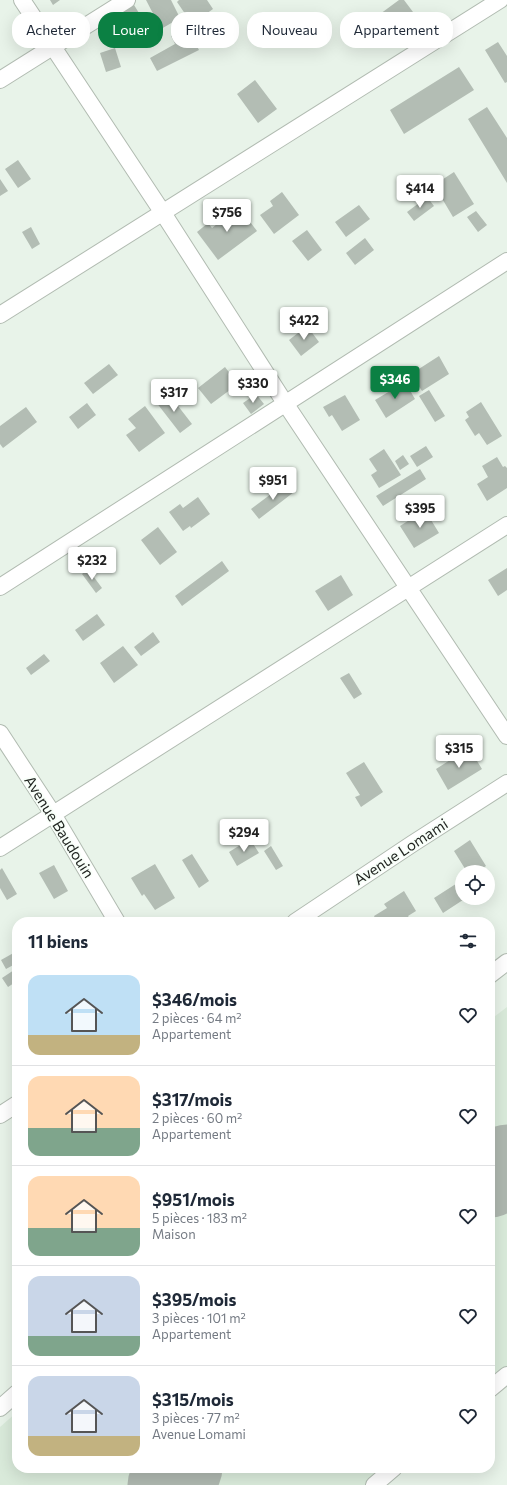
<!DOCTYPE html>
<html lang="fr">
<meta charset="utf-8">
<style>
:root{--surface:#fff;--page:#f2f2f3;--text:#1f2937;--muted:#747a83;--line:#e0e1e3;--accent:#0b8043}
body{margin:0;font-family:Commissioner,sans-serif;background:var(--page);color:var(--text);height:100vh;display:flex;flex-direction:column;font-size:15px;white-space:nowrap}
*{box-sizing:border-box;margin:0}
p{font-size:13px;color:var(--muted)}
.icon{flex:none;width:22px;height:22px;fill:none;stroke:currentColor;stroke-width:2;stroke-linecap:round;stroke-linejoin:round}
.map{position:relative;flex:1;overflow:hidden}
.sheet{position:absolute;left:12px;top:917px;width:483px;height:556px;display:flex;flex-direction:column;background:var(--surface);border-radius:16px;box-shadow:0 4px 16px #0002}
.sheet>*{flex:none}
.hud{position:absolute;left:12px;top:12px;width:483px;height:36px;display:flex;gap:8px}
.controls{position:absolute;left:455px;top:865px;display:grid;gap:8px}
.controls a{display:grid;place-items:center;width:40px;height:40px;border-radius:50%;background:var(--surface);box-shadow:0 4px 16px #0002;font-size:20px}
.price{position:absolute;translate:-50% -34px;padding:0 9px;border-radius:4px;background:#fff;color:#222;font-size:13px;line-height:26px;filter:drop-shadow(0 1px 2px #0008)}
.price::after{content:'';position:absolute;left:50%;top:24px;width:12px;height:9px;margin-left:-6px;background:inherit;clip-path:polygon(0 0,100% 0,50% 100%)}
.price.on{background:var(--accent);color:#fff}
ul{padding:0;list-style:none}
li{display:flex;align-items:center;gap:12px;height:100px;padding:0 16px}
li+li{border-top:1px solid var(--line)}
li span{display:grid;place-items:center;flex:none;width:112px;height:80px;border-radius:12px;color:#555}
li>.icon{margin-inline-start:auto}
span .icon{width:48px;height:48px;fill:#fffc;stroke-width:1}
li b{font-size:17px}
h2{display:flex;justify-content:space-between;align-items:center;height:48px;padding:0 16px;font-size:17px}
.tag{padding:0 14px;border-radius:16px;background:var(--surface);box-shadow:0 4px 16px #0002;font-size:14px;line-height:36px}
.tag.on{background:var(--accent);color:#fff}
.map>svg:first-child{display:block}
.built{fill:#d9eada}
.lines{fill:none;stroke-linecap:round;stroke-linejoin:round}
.runway{stroke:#aeb7af;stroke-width:77}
.building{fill:#b3bdb4}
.minor-casing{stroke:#b1bbb1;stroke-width:18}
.minor{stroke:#fff;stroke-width:16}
.labels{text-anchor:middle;stroke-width:3.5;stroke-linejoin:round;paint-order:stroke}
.street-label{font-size:15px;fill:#1f231f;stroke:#f8fff9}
</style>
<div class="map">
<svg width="507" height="1485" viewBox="0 0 507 1485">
<rect width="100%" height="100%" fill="#e8f3e9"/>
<path class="built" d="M507,1007V1372L490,1385V1020Z
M17,1412V1468H390L371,1485H0V1427Z"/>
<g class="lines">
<path class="runway" d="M490,1179L507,1163
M166,1485L184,1468"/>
</g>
<path class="building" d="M50,0H60L53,5Z
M146,0H171L180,18L161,29Z
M179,0H207L213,9L192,24L177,2Z
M399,0H404L416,16L394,32L380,14Z
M134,5L152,34L139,42L121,13Z
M187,28L199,50L157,71L150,58L175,44L171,36Z
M498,42L507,56V82L505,83L485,50Z
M115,48L121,67L106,72L100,53Z
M459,67L474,90L404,134L390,110Z
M255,80L277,109L258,123L237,94Z
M487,107L507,138V183L468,119Z
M18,160L31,179L18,188L5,169Z
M454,172L474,204L453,217L434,185Z
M0,179L8,191L0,196Z
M282,192L299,215L274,234L260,215L273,206L270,201Z
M427,197L434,206L414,221L407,212Z
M359,205L370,219L346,237L335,222Z
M239,207L257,231L218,260L197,232L208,223L212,228Z
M476,211L487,225L478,232L467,217Z
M31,227L40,244L32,249L22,232Z
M307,230L322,250L308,261L292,241Z
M365,238L374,250L355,265L346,253Z
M307,326L319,342L301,356L289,340Z
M439,356L449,374L422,391L411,374Z
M109,364L118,375L93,394L84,383Z
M225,367L238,384L211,404L198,388Z
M405,382L415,399L386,418L375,400Z
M429,390L445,416L435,422L419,396Z
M168,393L192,424L180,433L156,402Z
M256,394L264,404L251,414L243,403Z
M345,395L360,420L342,431L332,415L329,417L323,407Z
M481,402L502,436L487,445L479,433L475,436L465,420L469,417L466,412Z
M87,403L96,415L78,429L69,417Z
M145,406L165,433L139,452L126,435L136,428L128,419Z
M26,407L37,422L3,448L0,444V426Z
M426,446L433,457L417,467L410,456Z
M384,449L401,475L379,488L371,475L377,471L369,459Z
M403,455L409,464L400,470L395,461Z
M497,457L503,467L505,466L507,468V488L487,501L477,484L488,477L482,466Z
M420,469L426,479L383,506L376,496Z
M287,482L294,492L259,519L251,509Z
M198,497L210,514L191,528L190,526L183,531L169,512L180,504L183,508Z
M425,510L439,533L414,548L400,526Z
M158,527L177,552L160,565L141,540Z
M222,561L229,571L182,606L175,596Z
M507,568V590L498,596L488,580Z
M88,569L102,588L96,593L82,574Z
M341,575L353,595L328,611L315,591Z
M97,614L105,625L83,641L75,630Z
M153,632L160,642L141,656L134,647Z
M123,646L138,665L114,683L100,663Z
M44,654L50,661L31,675L26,668Z
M349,673L362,694L354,699L340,678Z
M469,748L482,769L448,790L436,769Z
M364,762L383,792L361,807L355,797L360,795L346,773Z
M250,839L259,853L237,866L229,852Z
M470,840L486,866L477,872H467L454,851Z
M271,846L283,866L276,870L264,851Z
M192,854L209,881L199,888L182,860Z
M155,864L175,898L155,910L144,894L142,896L131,878Z
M54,865L68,891L54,899L39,873Z
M2,868L17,894L7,900L0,888V870Z
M462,880V898H466L443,913L434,898Z
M404,891L416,911L408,916L412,922H401L400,921L398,922H377L374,916L387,908L384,904Z
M17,951V963L6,969L1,960Z
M17,968V981L8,987L2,978Z"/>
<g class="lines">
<g class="minor-casing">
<path id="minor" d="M22,0L163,213L285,403L507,736
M0,80L127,0
M0,315L500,0
M0,587L507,261
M0,733L53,814L117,922
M0,848L507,525
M295,922L412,844L507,783
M490,975L507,962
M0,1115L17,1104
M490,1389L507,1375
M0,1408L17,1393
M374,1485L394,1468"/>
</g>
<use href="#minor" class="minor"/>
</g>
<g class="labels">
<g class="street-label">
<text transform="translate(59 827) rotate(58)" y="5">Avenue Baudouin</text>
<text transform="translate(401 852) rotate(-33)" y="5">Avenue Lomami</text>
</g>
</g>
</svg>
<div class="controls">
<a><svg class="icon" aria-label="locate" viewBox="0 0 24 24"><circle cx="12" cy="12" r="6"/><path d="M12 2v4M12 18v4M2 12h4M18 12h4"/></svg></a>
</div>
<b class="price" style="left:420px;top:209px">$414</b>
<b class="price" style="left:227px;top:233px">$756</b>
<b class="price" style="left:304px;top:341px">$422</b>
<b class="price on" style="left:395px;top:400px">$346</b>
<b class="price" style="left:253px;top:404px">$330</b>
<b class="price" style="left:174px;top:413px">$317</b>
<b class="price" style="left:273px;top:501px">$951</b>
<b class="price" style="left:420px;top:529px">$395</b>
<b class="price" style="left:92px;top:581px">$232</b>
<b class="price" style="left:459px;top:769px">$315</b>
<b class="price" style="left:244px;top:853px">$294</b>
<div class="hud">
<a class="tag">Acheter</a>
<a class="tag on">Louer</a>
<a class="tag">Filtres</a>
<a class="tag">Nouveau</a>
<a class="tag">Appartement</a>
</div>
<section class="sheet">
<h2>11 biens<svg class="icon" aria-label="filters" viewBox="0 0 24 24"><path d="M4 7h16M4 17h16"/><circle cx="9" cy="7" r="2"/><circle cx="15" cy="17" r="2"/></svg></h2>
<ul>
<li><span style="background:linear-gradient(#bfe0f5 75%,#c2b280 0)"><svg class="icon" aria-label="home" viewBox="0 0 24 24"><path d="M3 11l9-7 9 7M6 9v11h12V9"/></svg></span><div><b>$346/mois</b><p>2 pièces · 64 m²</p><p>Appartement</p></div><svg class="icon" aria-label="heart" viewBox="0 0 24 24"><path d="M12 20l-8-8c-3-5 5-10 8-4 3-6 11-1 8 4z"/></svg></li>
<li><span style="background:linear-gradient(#ffd9b3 65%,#7fa58c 0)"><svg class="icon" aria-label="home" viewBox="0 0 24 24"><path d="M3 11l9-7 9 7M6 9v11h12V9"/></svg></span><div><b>$317/mois</b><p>2 pièces · 60 m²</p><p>Appartement</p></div><svg class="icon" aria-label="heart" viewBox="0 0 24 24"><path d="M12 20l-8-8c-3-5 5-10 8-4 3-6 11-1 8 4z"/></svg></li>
<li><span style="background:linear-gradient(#ffd9b3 65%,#7fa58c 0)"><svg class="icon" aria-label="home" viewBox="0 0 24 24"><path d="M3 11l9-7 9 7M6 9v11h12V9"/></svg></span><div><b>$951/mois</b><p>5 pièces · 183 m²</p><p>Maison</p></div><svg class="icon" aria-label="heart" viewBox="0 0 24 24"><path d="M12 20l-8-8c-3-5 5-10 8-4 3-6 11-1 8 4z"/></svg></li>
<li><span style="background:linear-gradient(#c9d6e8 75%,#7fa58c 0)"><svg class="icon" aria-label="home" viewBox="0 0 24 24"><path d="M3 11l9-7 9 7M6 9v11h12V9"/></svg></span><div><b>$395/mois</b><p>3 pièces · 101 m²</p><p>Appartement</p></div><svg class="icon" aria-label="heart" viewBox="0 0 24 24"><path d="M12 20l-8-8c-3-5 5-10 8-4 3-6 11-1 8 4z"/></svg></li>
<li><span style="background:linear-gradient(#c9d6e8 75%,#c2b280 0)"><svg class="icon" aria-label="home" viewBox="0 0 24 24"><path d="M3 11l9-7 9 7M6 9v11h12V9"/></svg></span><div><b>$315/mois</b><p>3 pièces · 77 m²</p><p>Avenue Lomami</p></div><svg class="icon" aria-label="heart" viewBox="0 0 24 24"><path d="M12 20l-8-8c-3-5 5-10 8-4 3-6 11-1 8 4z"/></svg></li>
</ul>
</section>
</div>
